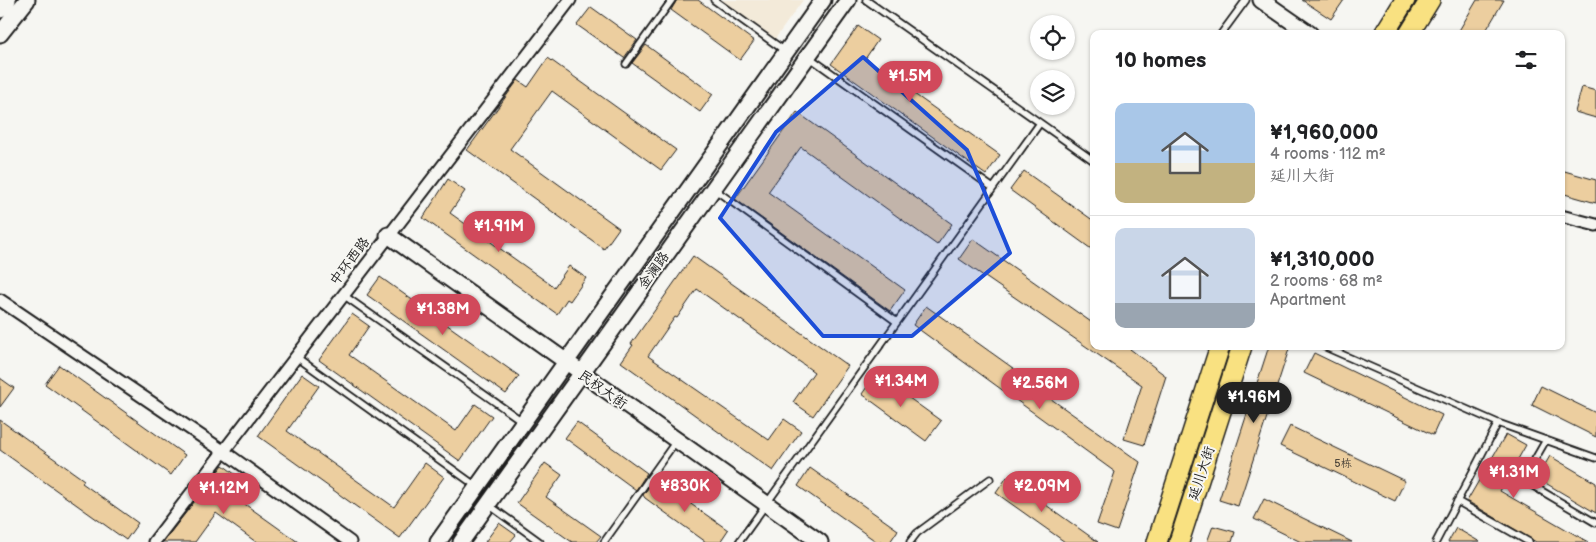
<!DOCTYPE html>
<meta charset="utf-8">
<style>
:root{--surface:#fff;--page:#f6f6f6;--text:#202124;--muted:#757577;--line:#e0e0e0;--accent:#d1495b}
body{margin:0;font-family:"Balsamiq Sans","LXGW WenKai TC",sans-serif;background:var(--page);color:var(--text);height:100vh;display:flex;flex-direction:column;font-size:19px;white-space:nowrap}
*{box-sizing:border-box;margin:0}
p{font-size:16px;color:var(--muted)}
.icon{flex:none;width:28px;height:28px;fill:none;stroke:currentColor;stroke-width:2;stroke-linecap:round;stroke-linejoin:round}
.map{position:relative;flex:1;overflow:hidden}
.panel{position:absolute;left:1090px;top:30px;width:475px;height:320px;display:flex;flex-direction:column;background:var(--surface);border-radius:10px;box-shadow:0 1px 4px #0004}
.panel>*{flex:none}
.tools{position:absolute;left:1030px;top:15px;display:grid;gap:10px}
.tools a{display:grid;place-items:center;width:45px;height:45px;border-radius:50%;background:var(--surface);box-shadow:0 1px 4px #0004;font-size:25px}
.price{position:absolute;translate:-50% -42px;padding:0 11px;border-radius:18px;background:var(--accent);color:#fff;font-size:16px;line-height:32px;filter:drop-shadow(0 1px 2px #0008)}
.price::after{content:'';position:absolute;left:50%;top:30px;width:15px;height:11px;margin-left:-8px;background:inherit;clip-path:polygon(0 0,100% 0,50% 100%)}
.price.active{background:#222;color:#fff}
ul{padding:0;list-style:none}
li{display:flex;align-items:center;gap:15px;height:125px;padding:0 25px}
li+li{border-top:1px solid var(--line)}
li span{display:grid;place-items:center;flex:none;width:140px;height:100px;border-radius:10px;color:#555}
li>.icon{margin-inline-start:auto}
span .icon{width:60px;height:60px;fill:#fffc;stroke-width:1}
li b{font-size:21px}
h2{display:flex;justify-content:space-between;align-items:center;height:60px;padding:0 25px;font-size:21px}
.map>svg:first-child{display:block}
.built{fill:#f3ead9}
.building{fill:#ecce9f;stroke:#1c1c1c}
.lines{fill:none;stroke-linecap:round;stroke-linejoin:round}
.service-casing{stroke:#1c1c1c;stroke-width:9}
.minor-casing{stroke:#1c1c1c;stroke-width:15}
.tertiary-casing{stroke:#1c1c1c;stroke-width:19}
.primary-casing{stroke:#1c1c1c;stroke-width:22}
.service{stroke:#f6f6f2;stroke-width:5.5}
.minor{stroke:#f6f6f2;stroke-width:11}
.tertiary{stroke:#f6f6f2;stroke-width:15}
.primary{stroke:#f9e181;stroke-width:19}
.marked{fill:#1d4ed8;fill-opacity:0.2;stroke:#1d4ed8;stroke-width:4;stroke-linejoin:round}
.labels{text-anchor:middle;stroke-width:4;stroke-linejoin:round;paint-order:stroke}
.number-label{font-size:11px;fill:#50483d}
.street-label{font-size:14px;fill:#1c1c1c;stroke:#f6f6f2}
</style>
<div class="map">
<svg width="1596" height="542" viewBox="0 0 1596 542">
<rect width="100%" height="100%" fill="#f6f6f2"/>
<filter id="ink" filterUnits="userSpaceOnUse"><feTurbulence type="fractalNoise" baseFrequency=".02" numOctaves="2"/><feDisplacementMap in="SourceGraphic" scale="10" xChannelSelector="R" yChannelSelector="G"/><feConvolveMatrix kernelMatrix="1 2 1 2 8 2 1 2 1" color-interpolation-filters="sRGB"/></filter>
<g filter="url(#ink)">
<path class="built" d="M720,0H803L775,39Z"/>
<path class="building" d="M677,0H698L754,41L740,60L671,10Z
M1302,0H1344L1331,19Z
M1477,0H1504L1484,34H1457Z
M591,7L637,40L624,58L577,25Z
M858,26L878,40L865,59L1000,155L986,175L831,64Z
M646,45L713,94L700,112L632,63Z
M548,58L676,150L661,170L552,91L510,149L619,228L604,249L467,150L518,80L528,87Z
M1582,87L1596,91V118L1575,112Z
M797,112L952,224L937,245L801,147L768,192L905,290L890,311L735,199Z
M1561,170L1596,180V203L1561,193Z
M1024,171L1094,221V251L1010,190Z
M448,179L465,191L450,213L554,287L569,266L586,278L570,301L567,299L557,314L423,218Z
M973,239L1094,324V346H1126L1166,376L1144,445L1124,439L1142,385L959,259Z
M693,256L848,366L813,416L793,402L814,372L697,289L677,318L675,317L648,356L769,440L784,419L801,431L773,471L621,362L633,345L631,344Z
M380,277L519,376L506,394L367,295Z
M926,306L1038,386L1037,389L1140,462L1117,531L1097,524L1115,472L913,325Z
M352,314L369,326L349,355L456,431L475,404L492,416L460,461L319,360Z
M1269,346H1290L1238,506L1219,500Z
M1314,353L1442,415L1433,435L1304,373Z
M59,365L185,455L171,475L45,384Z
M302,374L319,386L287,431L394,507L425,463L444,477L400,538L258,436Z
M876,374L941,421L926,441L862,394Z
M0,378L14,388L0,407Z
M1541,386L1596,413V437L1532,405Z
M0,420L84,480L82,483L138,523L126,540L0,450Z
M577,422L647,473L636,490L565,438Z
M1290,426L1405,481L1395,501L1280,446Z
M1506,434L1526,445L1500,491L1588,542H1536L1467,501Z
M1550,456L1596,483V513L1537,478Z
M545,463L562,475L546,497L601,536L596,542H572L517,503Z
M223,465L236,475L225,490L298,542H256L216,513L195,542H163Z
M810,468L898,530L890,542H877L798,486Z
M1007,477L1046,505L1098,542H1065L996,493Z
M655,479L728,530L720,542H706L645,498L643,495Z
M1264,499L1352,542H1301L1254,519Z
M499,523L516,535L510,542H485Z
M1213,526L1235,532L1232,542H1207Z
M1456,528L1480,542H1448Z"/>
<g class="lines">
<g class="service-casing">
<path id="service" d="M714,0L785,51
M866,0L1094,161
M1221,34L1246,0
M809,57L993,188
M626,64L672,0
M714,189L897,322
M342,294L522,421
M1323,346L1498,423L1596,458
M295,356L476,486
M1546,440L1523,480L1596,523
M1457,501L1529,542
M489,505L540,542
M604,542L676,441
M739,542L1040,123
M910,542L917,533L990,479
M1436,542L1498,423"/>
</g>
<g class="minor-casing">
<path id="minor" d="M1561,216L1596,225
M0,300L223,451L350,542
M154,542L570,0"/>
</g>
<g class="tertiary-casing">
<path id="tertiary" d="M1261,0L1310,34
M0,10L8,0
M0,34L27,0
M388,235L820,542
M438,542L823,0
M461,542L848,0"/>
</g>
<g class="primary-casing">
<path id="primary" d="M1384,34L1405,0
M1409,34L1430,0
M1157,542L1220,346
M1179,542L1242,346"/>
</g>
<use href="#service" class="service"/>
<use href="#minor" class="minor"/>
<use href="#tertiary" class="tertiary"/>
<use href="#primary" class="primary"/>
</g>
</g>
<path class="marked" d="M863,57L967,150L1010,253L912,336H823L720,218L776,132Z"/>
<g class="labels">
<g class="number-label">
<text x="1343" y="467">5栋</text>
</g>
<g class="street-label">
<text transform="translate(349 261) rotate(-53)" y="5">中环西路</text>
<text transform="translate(653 270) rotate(-54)" y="5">金澜路</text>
<text transform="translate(603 389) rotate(35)" y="5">民权大街</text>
<text transform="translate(1201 473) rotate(-72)" y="5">延川大街</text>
</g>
</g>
</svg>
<div class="tools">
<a><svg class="icon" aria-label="locate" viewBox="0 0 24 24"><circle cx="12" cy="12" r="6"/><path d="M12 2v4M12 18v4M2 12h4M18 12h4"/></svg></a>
<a><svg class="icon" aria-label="layers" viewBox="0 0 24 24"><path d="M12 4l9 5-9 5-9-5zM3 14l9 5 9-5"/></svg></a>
</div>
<b class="price" style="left:910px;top:103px">¥1.5M</b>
<b class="price" style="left:499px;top:253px">¥1.91M</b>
<b class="price" style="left:443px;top:336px">¥1.38M</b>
<b class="price" style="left:901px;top:408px">¥1.34M</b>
<b class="price" style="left:1040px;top:410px">¥2.56M</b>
<b class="price active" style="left:1254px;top:424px">¥1.96M</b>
<b class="price" style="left:1514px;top:499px">¥1.31M</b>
<b class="price" style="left:685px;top:513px">¥830K</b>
<b class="price" style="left:1042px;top:513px">¥2.09M</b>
<b class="price" style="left:224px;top:515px">¥1.12M</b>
<section class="panel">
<h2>10 homes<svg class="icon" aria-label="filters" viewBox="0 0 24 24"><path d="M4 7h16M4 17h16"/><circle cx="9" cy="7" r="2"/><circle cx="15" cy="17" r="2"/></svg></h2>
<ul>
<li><span style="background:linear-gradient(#a9c7e8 60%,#c2b280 0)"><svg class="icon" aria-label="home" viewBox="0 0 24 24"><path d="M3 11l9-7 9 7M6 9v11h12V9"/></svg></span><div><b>¥1,960,000</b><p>4 rooms · 112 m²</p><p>延川大街</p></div></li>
<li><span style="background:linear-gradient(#c9d6e8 75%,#9aa5b1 0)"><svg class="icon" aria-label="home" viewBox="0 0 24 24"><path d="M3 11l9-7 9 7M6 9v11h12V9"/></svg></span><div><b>¥1,310,000</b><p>2 rooms · 68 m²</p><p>Apartment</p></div></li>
</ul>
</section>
</div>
